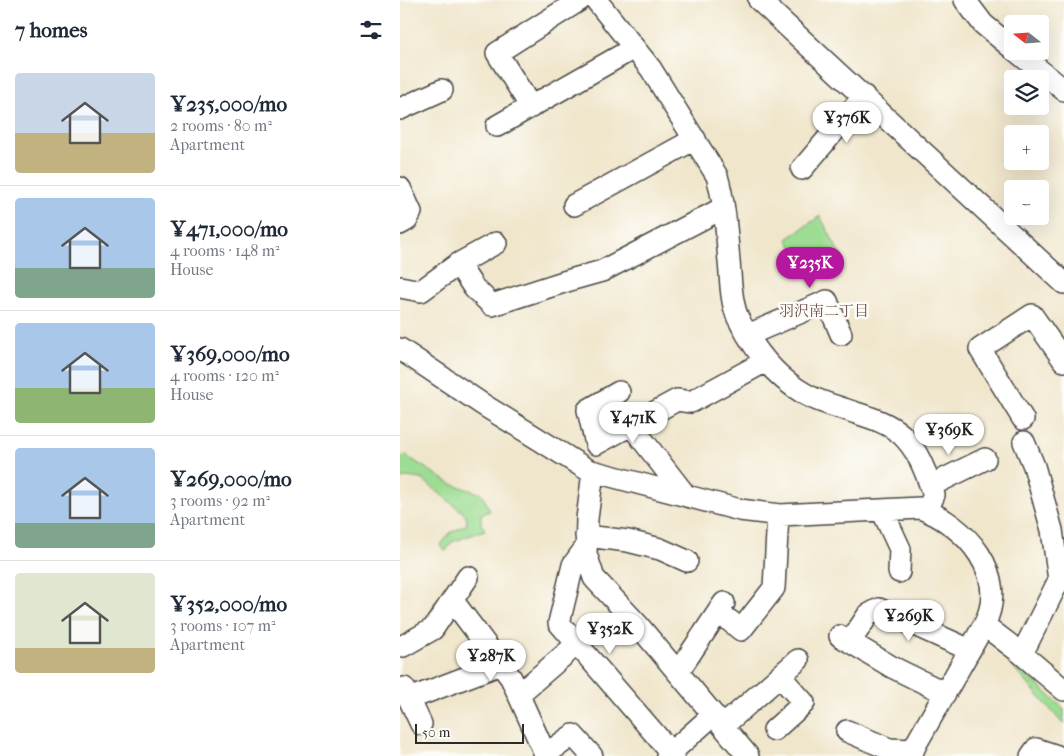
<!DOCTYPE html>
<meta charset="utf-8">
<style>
:root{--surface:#fff;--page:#f2f2f3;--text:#1f2937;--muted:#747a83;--line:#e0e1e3;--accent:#b5179e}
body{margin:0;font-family:"IM FELL French Canon","Noto Serif JP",serif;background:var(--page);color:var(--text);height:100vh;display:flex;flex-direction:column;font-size:19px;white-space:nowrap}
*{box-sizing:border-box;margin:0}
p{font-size:16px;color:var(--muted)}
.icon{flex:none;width:28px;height:28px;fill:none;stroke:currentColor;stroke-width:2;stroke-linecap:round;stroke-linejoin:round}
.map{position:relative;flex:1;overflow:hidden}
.side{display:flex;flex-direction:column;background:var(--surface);width:400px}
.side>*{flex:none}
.needle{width:32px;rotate:287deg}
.fabs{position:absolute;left:604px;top:15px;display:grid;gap:10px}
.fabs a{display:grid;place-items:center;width:45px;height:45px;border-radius:5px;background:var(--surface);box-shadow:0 5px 20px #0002;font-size:25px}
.scale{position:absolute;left:15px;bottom:12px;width:109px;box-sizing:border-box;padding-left:5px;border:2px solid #2b2b2b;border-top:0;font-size:14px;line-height:18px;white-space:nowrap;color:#2b2b2b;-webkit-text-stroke:4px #fdfcf7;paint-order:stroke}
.price{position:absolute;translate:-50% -42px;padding:0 11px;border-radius:18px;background:#fff;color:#222;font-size:16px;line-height:32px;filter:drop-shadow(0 1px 2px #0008)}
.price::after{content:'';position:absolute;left:50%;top:30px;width:15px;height:11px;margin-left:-8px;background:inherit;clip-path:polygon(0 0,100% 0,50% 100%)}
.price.on{background:var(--accent);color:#fff}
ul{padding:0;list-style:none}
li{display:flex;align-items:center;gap:15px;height:125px;padding:0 15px}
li+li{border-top:1px solid var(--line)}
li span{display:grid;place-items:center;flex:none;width:140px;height:100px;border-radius:5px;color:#555}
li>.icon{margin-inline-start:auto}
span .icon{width:60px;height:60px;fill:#fffc;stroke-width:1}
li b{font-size:21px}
h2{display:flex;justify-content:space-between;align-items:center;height:60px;padding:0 15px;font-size:21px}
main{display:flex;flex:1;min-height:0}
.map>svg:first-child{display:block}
.green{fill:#9ddd93;stroke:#64845f}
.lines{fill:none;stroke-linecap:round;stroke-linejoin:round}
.minor-casing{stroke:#494743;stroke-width:24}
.minor{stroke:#fff;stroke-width:21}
.labels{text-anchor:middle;stroke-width:5;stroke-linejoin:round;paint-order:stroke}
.neighbourhood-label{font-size:15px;fill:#6e4f4d;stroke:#fdfcf7}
</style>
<main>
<section class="side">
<h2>7 homes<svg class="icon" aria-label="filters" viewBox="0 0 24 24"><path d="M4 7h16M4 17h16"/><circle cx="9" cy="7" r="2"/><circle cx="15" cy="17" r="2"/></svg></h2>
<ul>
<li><span style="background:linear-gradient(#c9d6e8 60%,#c2b280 0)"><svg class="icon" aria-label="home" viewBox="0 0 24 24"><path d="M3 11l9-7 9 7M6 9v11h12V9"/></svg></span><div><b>¥235,000/mo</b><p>2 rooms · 80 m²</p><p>Apartment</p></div></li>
<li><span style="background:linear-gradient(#a9c7e8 70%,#7fa58c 0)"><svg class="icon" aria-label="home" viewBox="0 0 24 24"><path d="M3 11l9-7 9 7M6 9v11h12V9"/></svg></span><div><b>¥471,000/mo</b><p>4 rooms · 148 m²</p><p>House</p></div></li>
<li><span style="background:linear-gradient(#a9c7e8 65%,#8fb573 0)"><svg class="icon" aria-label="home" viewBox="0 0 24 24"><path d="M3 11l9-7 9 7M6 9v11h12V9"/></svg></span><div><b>¥369,000/mo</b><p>4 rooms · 120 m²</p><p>House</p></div></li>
<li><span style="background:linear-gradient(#a9c7e8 75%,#7fa58c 0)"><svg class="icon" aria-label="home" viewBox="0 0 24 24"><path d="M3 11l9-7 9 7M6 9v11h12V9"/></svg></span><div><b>¥269,000/mo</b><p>3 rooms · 92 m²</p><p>Apartment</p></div></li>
<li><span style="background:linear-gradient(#dfe7d0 75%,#c2b280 0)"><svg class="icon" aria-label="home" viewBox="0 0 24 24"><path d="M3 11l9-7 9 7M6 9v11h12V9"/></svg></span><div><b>¥352,000/mo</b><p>3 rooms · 107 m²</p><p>Apartment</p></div></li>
</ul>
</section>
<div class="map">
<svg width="664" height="756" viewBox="0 0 664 756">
<rect width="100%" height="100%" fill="#fdfcf7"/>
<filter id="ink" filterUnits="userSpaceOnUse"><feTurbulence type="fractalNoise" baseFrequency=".02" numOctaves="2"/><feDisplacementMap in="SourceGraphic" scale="10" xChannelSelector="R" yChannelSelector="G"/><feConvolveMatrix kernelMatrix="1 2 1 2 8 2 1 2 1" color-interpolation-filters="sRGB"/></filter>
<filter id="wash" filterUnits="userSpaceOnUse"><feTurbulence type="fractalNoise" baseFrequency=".0096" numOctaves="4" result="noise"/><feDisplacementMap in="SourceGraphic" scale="20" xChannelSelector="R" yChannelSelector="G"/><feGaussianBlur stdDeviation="1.12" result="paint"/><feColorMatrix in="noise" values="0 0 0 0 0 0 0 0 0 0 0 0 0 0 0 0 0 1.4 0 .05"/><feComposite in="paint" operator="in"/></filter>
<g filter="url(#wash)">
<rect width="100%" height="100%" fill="#f0e6cc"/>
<path class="green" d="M420,216L443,260L410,273L387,239Z
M5,455L51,484L82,494L90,511L81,514V524L85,530L52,542L46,551L40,546L50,533L67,524L66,515L22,479L6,477L0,480V458Z
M593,644L664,709V725Z"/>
</g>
<g filter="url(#ink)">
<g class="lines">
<g class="minor-casing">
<path id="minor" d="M196,0L251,69L317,176C326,207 327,241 330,273C331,288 332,305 338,318C353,348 375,377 405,394C417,401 431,405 444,409C464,416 485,420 502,435C519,451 526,474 534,495L527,511
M359,0L664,283
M565,0L583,24L612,48
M616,51L664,90
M131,107L97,53L180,0
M0,109L42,90
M97,126L234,48
M402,169L464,96
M0,188L11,212L7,220L0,224
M174,205L295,139
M58,264L74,288L92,305L170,280L202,271L323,208
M0,287L21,291L58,264L96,243
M348,335L427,301L441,334
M0,349L82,404L188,470L340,510L380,515L520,508C566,525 610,575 584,625L516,744L511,756
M219,392L188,410L196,444L277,400L291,402L366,361
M623,419L580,349L632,315L664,361
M231,425L286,496
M193,472L187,519L186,554L194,578L238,625L348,756
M530,486L585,459
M482,510L500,549L499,572
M186,536L228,541L260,549L287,561
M186,547L173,565L159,623L274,756
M53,601L111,678L146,756
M318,613L330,621L341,630L374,588L378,515
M584,625L622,654L664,690
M440,636L492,667L545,693
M450,642L468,615L479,609L570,650
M3,646L33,629L68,577
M622,654L659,580L652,530L634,466L624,442
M278,672L324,603
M4,688L21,724
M119,694L177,644
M9,699L101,664
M323,726L398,660
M374,730L404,703L380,676
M447,731L489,749L513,750
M146,754L173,735L192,756
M267,756L313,715
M631,756L636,749L657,756"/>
</g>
<use href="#minor" class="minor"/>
</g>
</g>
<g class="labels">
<g class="neighbourhood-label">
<text x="424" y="316">羽沢南二丁目</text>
</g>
</g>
</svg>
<div class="fabs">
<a><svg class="needle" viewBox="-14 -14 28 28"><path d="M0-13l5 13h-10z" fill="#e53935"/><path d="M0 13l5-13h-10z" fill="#747a83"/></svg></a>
<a><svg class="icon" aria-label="layers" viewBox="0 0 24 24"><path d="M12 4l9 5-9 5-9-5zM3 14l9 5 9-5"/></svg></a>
<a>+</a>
<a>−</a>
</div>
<div class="scale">50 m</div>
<b class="price" style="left:447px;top:144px">¥376K</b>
<b class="price on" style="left:410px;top:289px">¥235K</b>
<b class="price" style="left:233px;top:444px">¥471K</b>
<b class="price" style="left:549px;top:456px">¥369K</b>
<b class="price" style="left:509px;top:642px">¥269K</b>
<b class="price" style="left:210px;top:655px">¥352K</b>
<b class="price" style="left:91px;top:682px">¥287K</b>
</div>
</main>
